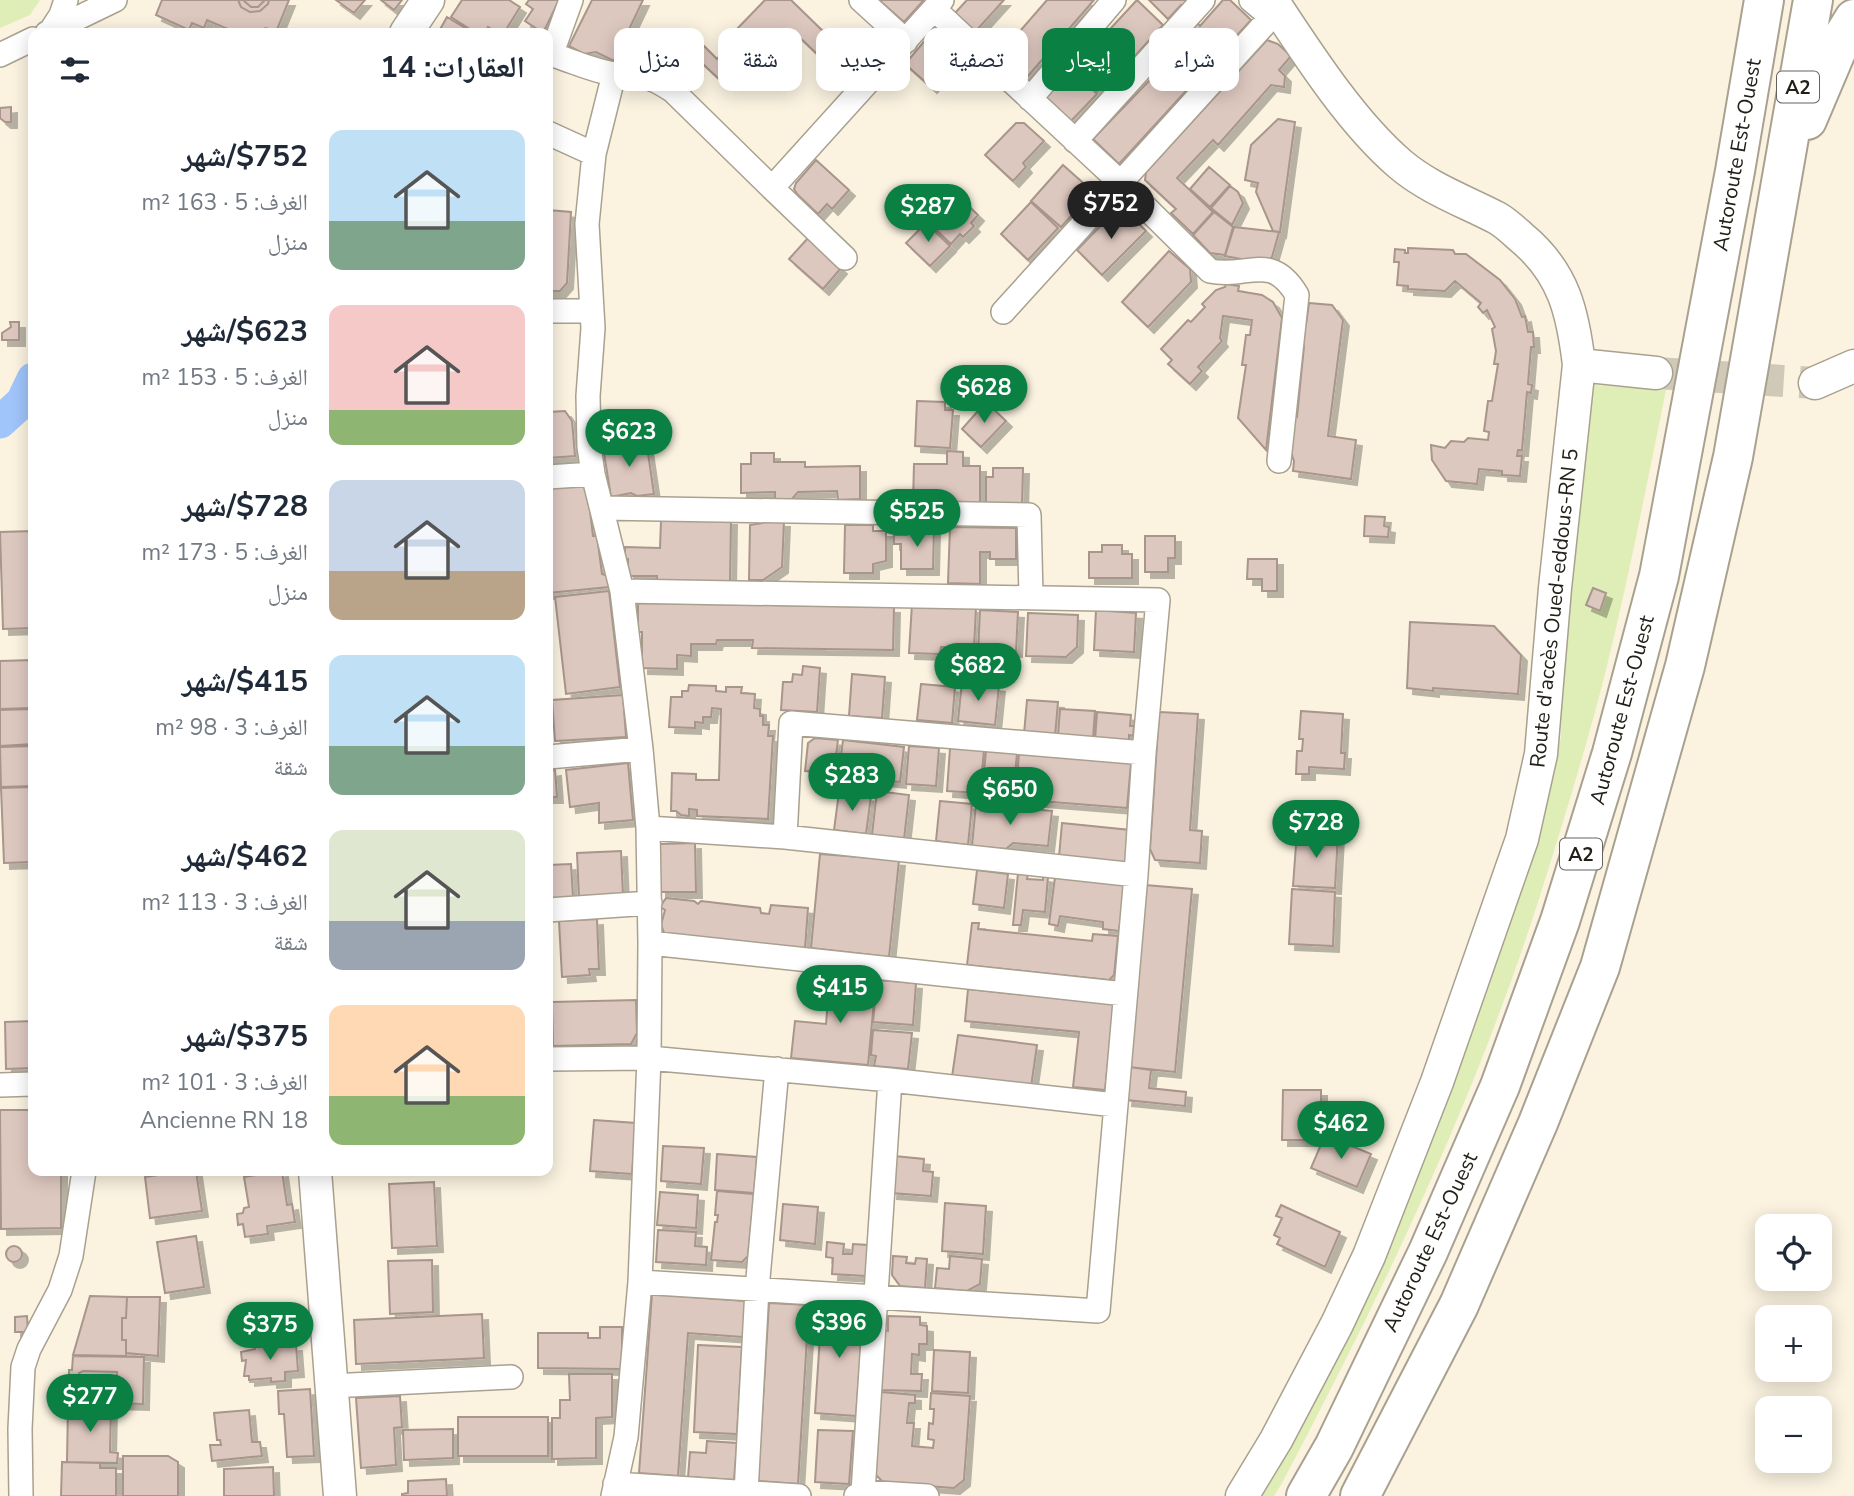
<!DOCTYPE html>
<html lang="ar">
<meta charset="utf-8">
<style>
:root{--surface:#fff;--page:#f6f6f7;--text:#1f2937;--muted:#747a83;--accent:#0b8043}
body{margin:0;font-family:"Nunito Sans","Noto Naskh Arabic",sans-serif;background:var(--page);color:var(--text);direction:rtl;height:100vh;display:flex;flex-direction:column;font-size:26px;white-space:nowrap}
*{box-sizing:border-box;margin:0}
p{font-size:23px;color:var(--muted)}
.icon{flex:none;width:38px;height:38px;fill:none;stroke:currentColor;stroke-width:2;stroke-linecap:round;stroke-linejoin:round}
.map{position:relative;flex:1;overflow:hidden;direction:ltr}
.panel{position:absolute;left:28px;top:28px;width:525px;height:1148px;display:flex;flex-direction:column;background:var(--surface);border-radius:14px;box-shadow:0 4px 18px #0003;direction:rtl}
.panel>*{flex:none}
.guide{position:absolute;left:574px;top:28px;width:665px;height:63px;direction:rtl;display:flex;gap:14px}
.buttons{position:absolute;left:1755px;top:1214px;display:grid;gap:14px}
.buttons a{display:grid;place-items:center;width:77px;height:77px;border-radius:14px;background:var(--surface);box-shadow:0 4px 18px #0003;font-size:35px}
.price{position:absolute;translate:-50% -60px;padding:0 16px;border-radius:24px;background:var(--accent);color:#fff;font-size:23px;line-height:46px;filter:drop-shadow(0 2px 4px #0008)}
.price::after{content:'';position:absolute;left:50%;top:42px;width:21px;height:16px;margin-left:-10px;background:inherit;clip-path:polygon(0 0,100% 0,50% 100%)}
.price.selected{background:#222;color:#fff}
ul{padding:0;list-style:none}
li{display:flex;align-items:center;gap:21px;height:175px;padding:0 28px}
li span{display:grid;place-items:center;flex:none;width:196px;height:140px;border-radius:14px;color:#555}
li>.icon{margin-inline-start:auto}
span .icon{width:84px;height:84px;fill:#fffc;stroke-width:1}
li b{font-size:30px}
h2{display:flex;justify-content:space-between;align-items:center;height:84px;padding:0 28px;font-size:30px}
.chip{padding:0 24px;border-radius:14px;background:var(--surface);box-shadow:0 4px 18px #0003;font-size:24px;line-height:63px}
.chip.selected{background:var(--accent);color:#fff}
.map>svg:first-child{display:block}
.green{fill:#dfeeb6}
.lines{fill:none;stroke-linecap:round;stroke-linejoin:round}
.river{stroke:#a0c5fa;stroke-width:33}
.building{fill:#ddc8bf;stroke:#a8958c;stroke-width:2;filter:url(#shadow)}
.secondary-tunnel{stroke:#d0c9b8;stroke-width:32;stroke-dasharray:32 16;stroke-linecap:butt}
.street-casing{stroke:#a9a190;stroke-width:26}
.secondary-casing{stroke:#a9a190;stroke-width:35}
.highway-casing{stroke:#a9a190;stroke-width:42}
.street{stroke:#fff;stroke-width:23}
.secondary{stroke:#fff;stroke-width:32}
.highway{stroke:#fff;stroke-width:38}
.labels{text-anchor:middle;stroke-width:5;stroke-linejoin:round;paint-order:stroke}
.shield{fill:#fff;stroke:#65635e;stroke-width:2}
.shield-label{font-size:19px;font-weight:bold;fill:#232019}
.street-label{font-size:21px;fill:#232019;stroke:#fff}
</style>
<div class="map">
<svg width="1854" height="1496" viewBox="0 0 1854 1496">
<defs>
<filter id="shadow"><feDropShadow dx="6" dy="6" stdDeviation="0" flood-color="#0004"/></filter>
</defs>
<rect width="100%" height="100%" fill="#fbf3e0"/>
<path class="green" d="M0,0H40L30,15L0,28Z
M1594,385L1666,390C1647,483 1629,577 1606,670C1588,741 1566,813 1544,883C1479,1092 1384,1290 1282,1483L1274,1496H1257L1406,1197L1503,942L1536,840L1561,737L1562,664L1588,396Z"/>
<g class="lines">
<path class="river" d="M0,422L22,402L33,379"/>
</g>
<path class="building" d="M162,0H289L276,32L266,28L252,33H237L207,20L204,28L192,23L189,30L156,15Z
M238,0H269L268,4L260,11L250,12L241,7Z
M243,0H265L258,7H251Z
M336,0H365L354,13Z
M381,0H402L394,10Z
M462,0H509L520,7L504,33H498L488,27L485,33H476L451,17Z
M529,0H559L543,33L525,21L533,9L526,4Z
M592,0H643L614,61L596,52L584,54L569,46Z
M765,0H791L832,40L817,54L795,33L772,58L758,45L754,49L735,31Z
M879,0H924L904,22Z
M967,0H1004L975,32L955,13Z
M1047,0H1094L1028,76L1001,53Z
M1137,0L1163,25L1107,87L1104,84L1097,92L1069,66L1095,39L1098,42Z
M1149,0H1192L1184,8L1181,5L1168,19Z
M1223,0H1230L1251,20L1119,164L1093,139L1174,55L1169,50L1196,21L1200,26Z
M447,17L473,33H438Z
M940,35L941,43L957,57L931,87L905,64L928,37Z
M1267,40L1278,44L1291,56L1279,70L1285,76L1284,87L1271,85L1218,145L1213,140L1177,178L1213,212L1193,234L1171,213L1176,209L1145,180L1146,172Z
M699,41L717,59L725,50L737,60L719,79L689,51Z
M1070,68L1097,94L1069,123L1042,97Z
M11,107V122H5L0,118V108Z
M1278,119L1295,122L1280,232L1273,231L1256,192L1258,183L1245,180L1251,145Z
M1016,123H1024L1044,141L1023,163L1026,167L1013,181L985,155Z
M816,160L849,190L832,209L827,204L818,214L797,194L794,189L796,183Z
M1063,165L1090,189V195L1061,227L1031,201Z
M1209,167L1230,185L1210,207L1190,189Z
M1230,186L1238,192L1243,203L1232,225L1211,208Z
M954,192L978,215L971,223L974,226L963,237L960,234L951,244L927,221Z
M1031,202L1058,228L1028,260L1001,234Z
M1117,209L1126,211L1146,231L1102,275L1077,250Z
M548,210L571,212L567,283L560,291H548Z
M1214,212L1233,227L1225,255L1210,253L1193,235Z
M926,223L950,246L930,266L906,243Z
M1234,227L1279,232L1272,257L1267,261L1257,262L1225,256Z
M808,238L841,268L823,289L789,259Z
M1408,248L1453,250L1455,254H1466L1500,280L1515,299L1522,317L1525,316L1528,332H1533L1534,347H1531L1528,384L1532,385L1531,393L1527,392L1522,450H1518L1517,456H1522L1520,476L1502,475V471L1479,469L1477,484L1446,481L1432,460L1431,445L1445,448L1451,441L1464,442L1468,438L1488,440L1489,432L1484,431L1488,401H1492L1498,364H1494L1496,351L1492,329L1495,327L1487,310L1483,313L1478,307L1481,303L1455,281L1445,291L1408,289V286L1397,285L1399,262H1394L1395,249L1405,250V253H1408Z
M1169,251L1190,269L1191,282L1148,327L1122,302Z
M1226,284L1239,286L1238,291L1262,295L1273,302L1282,318L1266,450L1238,418L1246,365H1242L1246,335H1250L1252,320L1223,316L1220,338L1222,341L1198,367L1202,371L1190,384L1168,364L1172,360L1161,349L1188,320L1191,322L1205,307L1202,304L1216,290L1225,287Z
M1309,303L1332,305L1343,320L1328,436L1356,440L1351,479L1293,471L1294,461L1290,450L1293,417H1297L1304,346H1300L1303,323L1306,324Z
M10,322H19V340H2V333L11,327Z
M917,401L945,402V410H953L950,448L915,446Z
M986,402L1006,421L981,447L962,429Z
M565,411L572,421L575,456L548,458V412Z
M646,440L654,494L637,496L631,493L611,497L603,447Z
M947,451L963,452V466H980V504L913,503L914,464H947Z
M751,453H774V462H805V467L860,466V499L838,500L837,491L798,492L792,499H775V492L741,493V464H751Z
M993,468H1023L1022,505L986,504V477H993Z
M587,485L593,536H597L602,574L608,576L609,587L548,593V521H552L549,488Z
M1365,516L1385,517L1384,526L1389,527L1388,537L1364,536Z
M681,518L731,519L730,582L657,581V576H628V559H625V547L660,548L661,521H678Z
M763,521H784L782,567L763,580H749L750,525L763,523Z
M845,525H873V531H886V561L873,564V573H844Z
M950,527L1016,528V559H990V552H980V584L948,583Z
M912,528H934L933,569H901V544H894V535H907Z
M33,531V628L3,629L0,532Z
M1145,536H1175V558H1168V572H1145Z
M1102,545H1122V554H1132V578H1089V552H1102Z
M1248,559H1277V591H1262V579H1247Z
M1593,588L1606,593L1600,611L1586,605Z
M609,591L620,687L566,694L555,597Z
M638,603L894,607L893,650L752,648L753,640H717L716,644H691V656L677,655V669L642,668V632H638Z
M912,604L976,607L974,648L941,647L940,654L909,653Z
M980,610L1018,612L1016,651L992,650L987,655H978Z
M1096,610L1136,613L1134,652L1094,650Z
M1028,613L1078,615L1077,647L1066,657L1026,656Z
M1410,622L1494,626L1521,655L1518,694L1433,688V691L1407,688Z
M33,660V708L0,709V661Z
M803,666L820,668L817,712L781,710L783,682H792L793,674L802,675Z
M852,674L885,677L882,718L849,716Z
M962,682L999,686L995,725L958,721Z
M921,684L955,687L952,723L917,720Z
M689,685L716,686V691L726,692V687H742L741,693L755,694L754,708L760,709V716H763V725H769L768,736H773L768,819L697,816V810L689,809V816L681,815L676,811H671L672,773L696,774V780H719L721,709L712,708L711,717H703V723L695,722V728L669,727L671,697H682V691H688Z
M623,695L626,737L555,741L552,700Z
M1027,700L1058,702L1055,736L1024,734Z
M33,709V744L0,746V710Z
M1060,709L1095,711L1093,739L1058,736Z
M1301,711L1343,714L1341,753H1345L1344,769L1309,767V774H1296L1297,751H1302L1303,739H1299Z
M1097,712L1131,715L1130,726H1134L1133,736L1129,735V742L1095,740Z
M1159,712L1198,714L1190,830L1202,831L1200,863L1155,860L1150,849Z
M815,738L838,740L833,779L817,777L818,772L805,771L808,743Z
M843,740L904,747L900,782L852,777L845,780H838Z
M33,746V786L1,787L0,747Z
M909,746L939,748L936,786L906,784Z
M950,748L984,750L980,793L947,791Z
M986,751L1017,753L1013,796L982,793Z
M1019,754L1131,763L1127,808L1015,799Z
M628,763L633,820L599,823V803L570,807L566,770Z
M555,770L557,797H548V771Z
M33,787V862L4,863L1,788Z
M877,791L909,795L904,839L872,835Z
M839,792L871,796L866,834L834,830Z
M940,801L972,804L968,845L936,841Z
M976,804L1052,811L1048,846L1013,843L1006,849L972,846Z
M1062,823L1130,830L1127,863L1059,857Z
M1297,831L1338,834L1335,888L1293,886Z
M695,843L696,892H660V844Z
M621,851L623,896L579,897L577,853Z
M820,854L899,860L889,957L811,948Z
M571,864L573,897L548,899V865Z
M977,870L1008,874L1004,908L973,904Z
M1018,873L1028,874L1027,879L1043,880V876L1048,877L1045,912L1023,910L1021,925H1013Z
M1055,877L1125,885L1119,931L1103,929V922L1060,916L1058,926L1049,924Z
M1145,885L1192,889L1175,1072L1129,1067Z
M1292,889L1335,892L1333,946L1289,944Z
M666,898L694,901L698,904L701,901L760,908L761,913L769,914L771,905L808,908L805,948L665,935L661,925L665,910L660,907Z
M597,919L599,969H589L590,975L562,977L559,921Z
M972,923H979L978,929L1092,941L1093,934L1118,936L1114,975L1109,980L967,965Z
M830,976L876,980L868,1065L791,1058L795,1021L826,1024Z
M877,980L916,983L913,1025L873,1022Z
M968,989L1114,1004L1105,1090L1073,1087L1079,1032L965,1021Z
M636,1000L637,1033L631,1044L553,1046L552,1002Z
M33,1021V1068L6,1069L5,1022Z
M873,1030L912,1033L908,1069L874,1066L876,1056L871,1055Z
M958,1035L1037,1045L1031,1087L952,1077Z
M1129,1067L1151,1070L1149,1088L1186,1092L1185,1106L1126,1100Z
M1283,1090H1321V1140H1282Z
M0,1110H33V1171H61V1228L1,1229Z
M594,1120L636,1123L632,1174L590,1171Z
M1325,1135L1371,1154L1357,1187L1311,1168Z
M663,1146L704,1148L701,1184L661,1181Z
M717,1154L757,1157L754,1193L715,1190Z
M894,1156L924,1159L923,1171L933,1172L931,1196L891,1193Z
M185,1171H196L202,1211L150,1218L145,1177Z
M282,1171L287,1205L292,1204L295,1222L267,1226L268,1234L245,1237L243,1224L238,1225L237,1214L243,1213L244,1208L249,1207L244,1177Z
M434,1182L437,1246L392,1248L389,1184Z
M717,1191L754,1194L748,1256L742,1262L711,1260L715,1222H717L718,1215H715Z
M660,1192L698,1195L696,1228L657,1225Z
M945,1203L986,1206L983,1254L942,1251Z
M783,1204L818,1207L815,1244L780,1240Z
M1281,1205L1340,1232L1325,1267L1277,1244L1280,1238L1274,1235L1282,1218L1276,1216Z
M658,1230L696,1232L695,1246L707,1247L706,1265L656,1262Z
M196,1236L204,1287L165,1293L157,1242Z
M827,1242L844,1244L843,1254H852L853,1244L868,1245L866,1276L832,1274L833,1258L826,1257Z
M6 1254a8 8 0 1 1 16 0a8 8 0 1 1-16 0Z
M893,1256L907,1257L906,1263L915,1264L916,1258L927,1259L925,1288L900,1286L892,1275Z
M950,1256L982,1259L980,1284L967,1291L935,1288L937,1268L949,1269Z
M432,1260L433,1312L390,1314L388,1261Z
M652,1294L746,1301L743,1337L688,1333L678,1476L639,1473Z
M90,1296L127,1297L126,1318H122V1340H126V1356L73,1355Z
M127,1297H160L158,1356L126,1353V1340H122V1318H126Z
M769,1303L809,1305L798,1484L758,1481Z
M822,1305L864,1307L856,1416L815,1413Z
M482,1314L484,1358L356,1364L354,1320Z
M27,1316L28,1332H15V1317Z
M888,1316L920,1317V1325L927,1326V1344H919V1355L912,1354L911,1374H922L921,1391L880,1390L883,1330L888,1331Z
M600,1327H622V1369L538,1368V1333H588V1338H600Z
M266,1344V1347L296,1345L298,1371L285,1372V1381L271,1382V1378L249,1380V1376H244L246,1360L242,1361L241,1352L255,1349L254,1345Z
M698,1345L742,1347L737,1434L694,1432Z
M934,1350L970,1352L968,1393L932,1391Z
M73,1356L144,1357L143,1404L69,1402V1370H72Z
M83,1371L117,1372L116,1401L79,1397V1373Z
M569,1374H612V1417L596,1418V1458L552,1459V1418H560V1400H570Z
M310,1389L314,1456L287,1457L284,1414H279L278,1391Z
M881,1392L915,1395V1403H909L907,1423H914L912,1446L933,1448L934,1440L928,1439L929,1423L933,1424L934,1409H930L931,1393L970,1396L964,1480L954,1488L884,1483L875,1474Z
M400,1396L402,1427L394,1428L396,1465L361,1468L356,1398Z
M68,1404L111,1405L110,1452L118,1453L117,1463L67,1462Z
M249,1410L252,1442H260L262,1456L212,1461L210,1445H221L220,1440H217L214,1413Z
M458,1417H548V1456H458Z
M453,1429V1458L404,1460L403,1430Z
M818,1430L853,1431L849,1484L815,1482Z
M707,1441L737,1443L734,1480L688,1477L690,1452L706,1453Z
M123,1456H168L178,1462V1496H123Z
M62,1462L100,1463V1468H116V1496H61Z
M273,1467L274,1496H224V1469Z
M446,1479L447,1496H402V1494L408,1493V1481Z"/>
<g class="lines">
<path class="secondary-tunnel" d="M1656,373L1815,383"/>
<g class="street-casing">
<path id="street" d="M571,0L554,47L556,56C575,62 596,72 615,74C644,78 646,73 673,91L772,188L942,0
M861,0L906,41
M1251,0L1271,17L1279,10
M934,9L1121,183L1210,271C1247,279 1271,251 1297,295L1279,461
M50,32L61,15L66,0
M47,33L115,0
M0,55L33,39
M1030,99L1114,0
M548,133L594,154
M1075,141L1203,0
M772,188L845,258
M548,311H592
M1003,312L1271,17
M548,477L593,474
M603,508L1029,515L1031,596
M622,591L1158,600L1144,753L1136,875L1098,1311L640,1282
M548,757L641,749
M648,828L785,837L1136,875
M785,837L791,723L1144,753
M548,910L650,903
M650,943L1125,994
M548,1059L649,1058L890,1080L1115,1105
M0,1085L33,1084
M331,1386L511,1377
M615,1484L799,1496
M863,1492L890,1080
M746,1493L757,1289L777,1069
M21,1496L20,1429L23,1367L29,1349L60,1290L71,1256L84,1171
M613,1496L626,1437L640,1282L649,1058L650,943L648,828L641,749L622,591L593,474L589,446L588,396L593,328L587,224L594,154L614,74
M856,1496L863,1492L927,1496"/>
</g>
<g class="secondary-casing">
<path id="secondary" d="M406,33L428,0
M1579,365L1656,373
M1815,383L1854,366
M315,1171L340,1496
M1242,1496L1276,1440L1337,1324L1369,1256L1437,1082L1522,839L1541,754L1555,588L1579,365C1573,313 1564,273 1522,238C1514,231 1506,223 1497,218C1464,201 1428,188 1400,164C1351,122 1307,53 1272,0"/>
</g>
<g class="highway-casing">
<path id="highway" d="M1807,120L1841,40L1854,19
M1306,1496L1334,1447L1428,1252L1500,1086L1560,921L1612,753L1659,576L1735,171L1764,0
M1360,1496L1459,1305L1538,1123L1600,967L1685,666L1733,457L1813,0"/>
</g>
<use href="#street" class="street"/>
<use href="#secondary" class="secondary"/>
<use href="#highway" class="highway"/>
</g>
<g class="labels">
<g class="shield">
<rect x="1777" y="71.5" width="42" height="31" rx="5"/>
<rect x="1560" y="838.5" width="42" height="31" rx="5"/>
</g>
<g class="shield-label">
<text x="1798" y="94">A2</text>
<text x="1581" y="861">A2</text>
</g>
<g class="street-label">
<text transform="translate(1737 155) rotate(-80)" y="7">Autoroute Est-Ouest</text>
<text transform="translate(1554 608) rotate(-84)" y="7">Route d'accès Oued-eddous-RN 5</text>
<text transform="translate(1622 710) rotate(-75)" y="7">Autoroute Est-Ouest</text>
<text transform="translate(1430 1242) rotate(-65)" y="7">Autoroute Est-Ouest</text>
</g>
</g>
</svg>
<div class="buttons">
<a><svg class="icon" aria-label="locate" viewBox="0 0 24 24"><circle cx="12" cy="12" r="6"/><path d="M12 2v4M12 18v4M2 12h4M18 12h4"/></svg></a>
<a>+</a>
<a>−</a>
</div>
<b class="price selected" style="left:1111px;top:241px">$752</b>
<b class="price" style="left:928px;top:244px">$287</b>
<b class="price" style="left:984px;top:425px">$628</b>
<b class="price" style="left:629px;top:469px">$623</b>
<b class="price" style="left:917px;top:549px">$525</b>
<b class="price" style="left:978px;top:703px">$682</b>
<b class="price" style="left:852px;top:813px">$283</b>
<b class="price" style="left:1010px;top:827px">$650</b>
<b class="price" style="left:1316px;top:860px">$728</b>
<b class="price" style="left:840px;top:1025px">$415</b>
<b class="price" style="left:1341px;top:1161px">$462</b>
<b class="price" style="left:839px;top:1360px">$396</b>
<b class="price" style="left:270px;top:1362px">$375</b>
<b class="price" style="left:90px;top:1434px">$277</b>
<div class="guide">
<a class="chip">شراء</a>
<a class="chip selected">إيجار</a>
<a class="chip">تصفية</a>
<a class="chip">جديد</a>
<a class="chip">شقة</a>
<a class="chip">منزل</a>
</div>
<section class="panel">
<h2>العقارات: 14<svg class="icon" aria-label="filters" viewBox="0 0 24 24"><path d="M4 7h16M4 17h16"/><circle cx="9" cy="7" r="2"/><circle cx="15" cy="17" r="2"/></svg></h2>
<ul>
<li><span style="background:linear-gradient(#bfe0f5 65%,#7fa58c 0)"><svg class="icon" aria-label="home" viewBox="0 0 24 24"><path d="M3 11l9-7 9 7M6 9v11h12V9"/></svg></span><div><b>$752/شهر</b><p>الغرف: 5 · 163 m²</p><p>منزل</p></div></li>
<li><span style="background:linear-gradient(#f6c9c9 75%,#8fb573 0)"><svg class="icon" aria-label="home" viewBox="0 0 24 24"><path d="M3 11l9-7 9 7M6 9v11h12V9"/></svg></span><div><b>$623/شهر</b><p>الغرف: 5 · 153 m²</p><p>منزل</p></div></li>
<li><span style="background:linear-gradient(#c9d6e8 65%,#b9a48a 0)"><svg class="icon" aria-label="home" viewBox="0 0 24 24"><path d="M3 11l9-7 9 7M6 9v11h12V9"/></svg></span><div><b>$728/شهر</b><p>الغرف: 5 · 173 m²</p><p>منزل</p></div></li>
<li><span style="background:linear-gradient(#bfe0f5 65%,#7fa58c 0)"><svg class="icon" aria-label="home" viewBox="0 0 24 24"><path d="M3 11l9-7 9 7M6 9v11h12V9"/></svg></span><div><b>$415/شهر</b><p>الغرف: 3 · 98 m²</p><p>شقة</p></div></li>
<li><span style="background:linear-gradient(#dfe7d0 65%,#9aa5b1 0)"><svg class="icon" aria-label="home" viewBox="0 0 24 24"><path d="M3 11l9-7 9 7M6 9v11h12V9"/></svg></span><div><b>$462/شهر</b><p>الغرف: 3 · 113 m²</p><p>شقة</p></div></li>
<li><span style="background:linear-gradient(#ffd9b3 65%,#8fb573 0)"><svg class="icon" aria-label="home" viewBox="0 0 24 24"><path d="M3 11l9-7 9 7M6 9v11h12V9"/></svg></span><div><b>$375/شهر</b><p>الغرف: 3 · 101 m²</p><p>Ancienne RN 18</p></div></li>
</ul>
</section>
</div>
